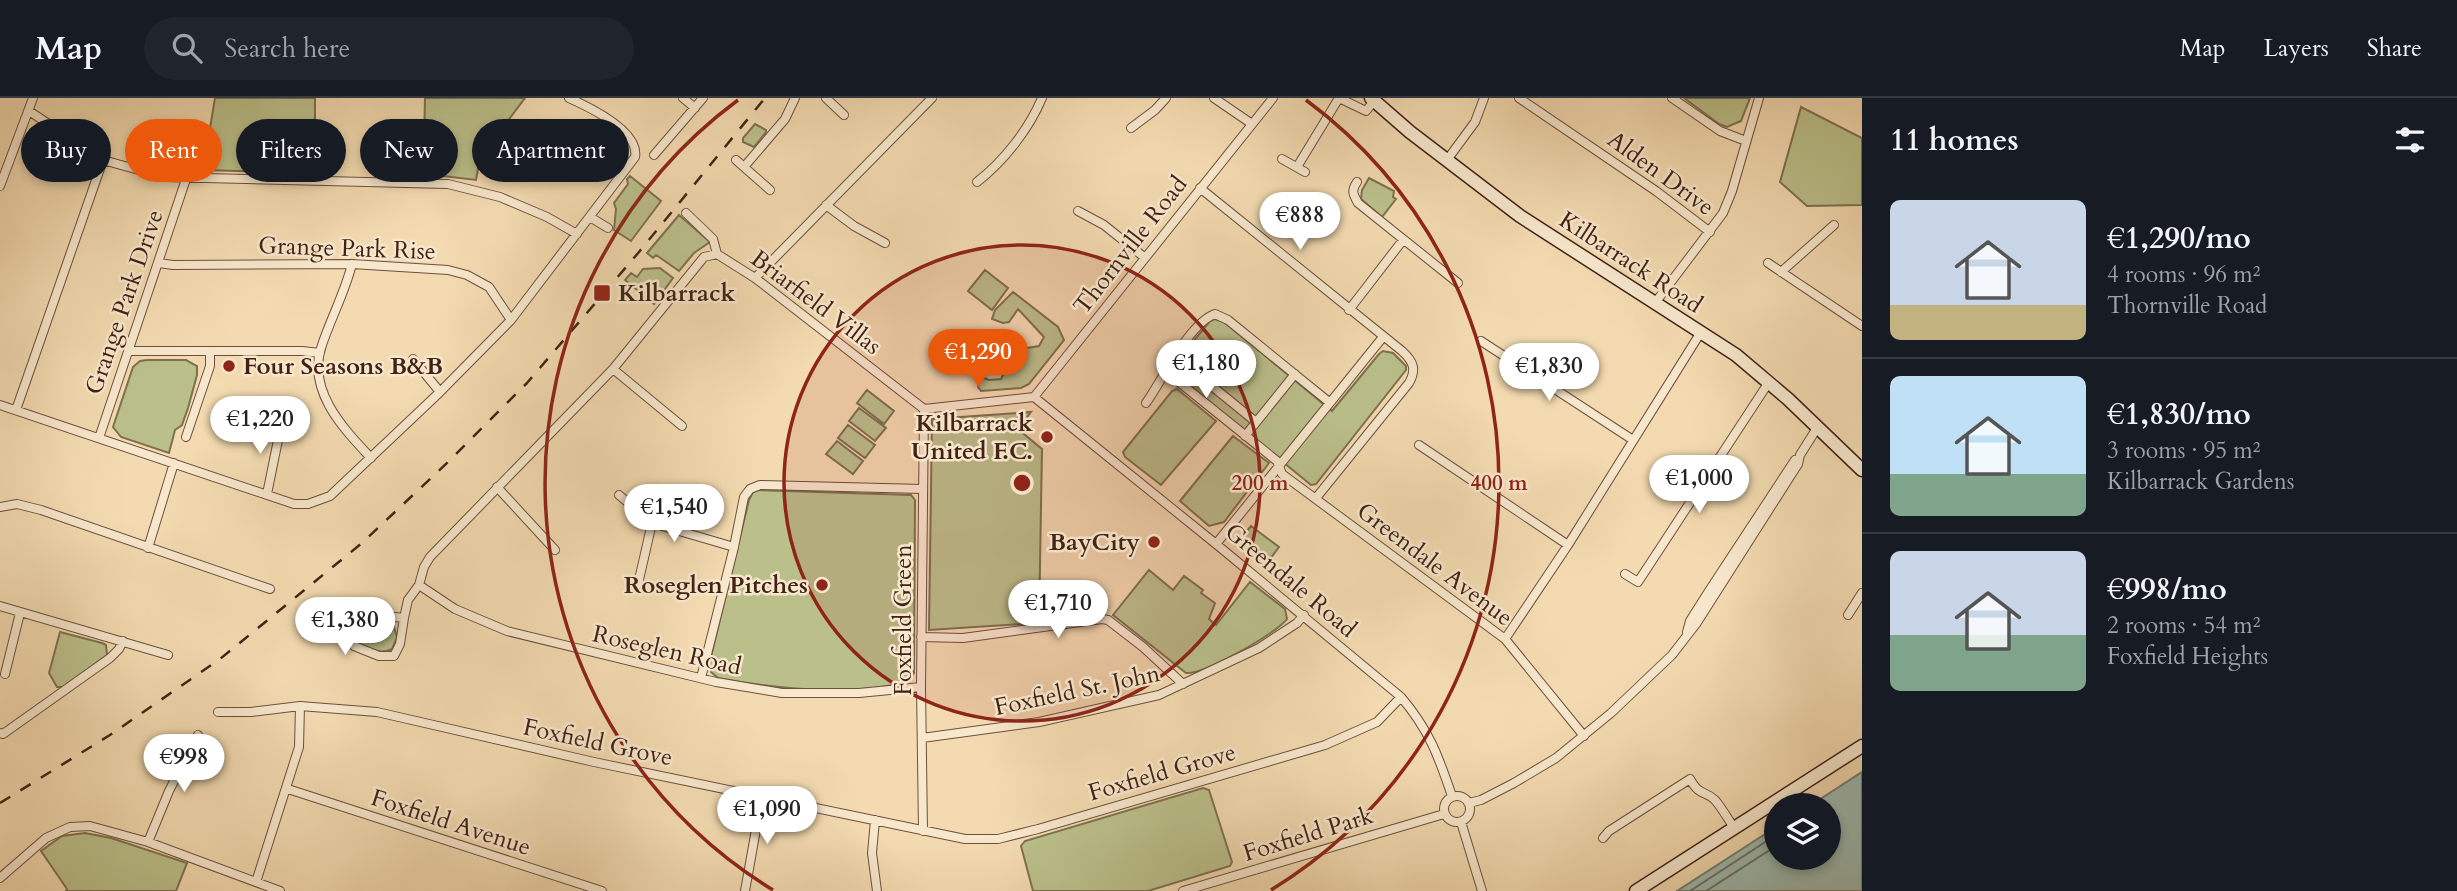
<!DOCTYPE html>
<meta charset="utf-8">
<style>
:root{--surface:#171b24;--page:#20242c;--text:#f1f3f6;--muted:#9ea1a6;--line:#363941;--accent:#ea580c}
body{margin:0;font-family:Cardo,serif;background:var(--page);color:var(--text);height:100vh;display:flex;flex-direction:column;font-size:26px;white-space:nowrap}
*{box-sizing:border-box;margin:0}
p{font-size:23px;color:var(--muted)}
.icon{flex:none;width:38px;height:38px;fill:none;stroke:currentColor;stroke-width:2;stroke-linecap:round;stroke-linejoin:round}
.map{position:relative;flex:1;overflow:hidden}
.side{display:flex;flex-direction:column;background:var(--surface);width:595px}
.side>*{flex:none}
.top-card{position:absolute;left:21px;top:21px;width:665px;height:63px;display:flex;gap:14px}
.tools{position:absolute;left:1764px;top:695px;display:grid;gap:14px}
.tools a{display:grid;place-items:center;width:77px;height:77px;border-radius:50%;background:var(--surface);box-shadow:0 4px 10px #0003;font-size:35px}
.price{position:absolute;translate:-50% -60px;padding:0 16px;border-radius:24px;background:#fff;color:#222;font-size:23px;line-height:46px;filter:drop-shadow(0 2px 4px #0008)}
.price::after{content:'';position:absolute;left:50%;top:42px;width:21px;height:16px;margin-left:-10px;background:inherit;clip-path:polygon(0 0,100% 0,50% 100%)}
.price.on{background:var(--accent);color:#fff}
ul{padding:0;list-style:none}
li{display:flex;align-items:center;gap:21px;height:175px;padding:0 28px}
li+li{border-top:2px solid var(--line)}
li span{display:grid;place-items:center;flex:none;width:196px;height:140px;border-radius:10px;color:#555}
li>.icon{margin-inline-start:auto}
span .icon{width:84px;height:84px;fill:#fffc;stroke-width:1}
li b{font-size:30px}
h2{display:flex;justify-content:space-between;align-items:center;height:84px;padding:0 28px;font-size:30px}
.tag{padding:0 24px;border-radius:32px;background:var(--surface);box-shadow:0 4px 10px #0003;font-size:24px;line-height:63px}
.tag.on{background:var(--accent);color:#fff}
header{display:flex;align-items:center;gap:42px;box-sizing:border-box;height:98px;padding:0 35px;background:var(--surface);border-bottom:2px solid var(--line)}
header strong{font-size:33px}
nav{display:flex;gap:38px;margin-inline-start:auto;font-size:24px}
.search{width:490px;height:63px;background:var(--page);display:flex;align-items:center;gap:18px;box-sizing:border-box;padding:0 24px;border-radius:38px;color:var(--muted);font-size:26px}
main{display:flex;flex:1;min-height:0}
.map>svg:first-child{display:block}
.green{fill:#bbc08b;stroke:#7e7150;stroke-width:2}
.water{fill:#9cbab0;stroke:#787d72;stroke-width:2}
.lines{fill:none;stroke-linecap:round;stroke-linejoin:round}
.shore{stroke:#6f6e63;stroke-width:2}
.street-casing{stroke:#6e503c;stroke-width:10}
.secondary-casing{stroke:#422216;stroke-width:15}
.street{stroke:#f7e7cc;stroke-width:8}
.secondary{stroke:#f7e7cc;stroke-width:12}
.rail{stroke:#422216;stroke-width:2.5;stroke-dasharray:12 12;stroke-linecap:butt}
.ring{fill:none;stroke:#8f2418;stroke-width:3.5}
.poi-dot{fill:#8f2418;stroke:#f7e7cc;stroke-width:2.5}
.labels{text-anchor:middle;stroke-width:5;stroke-linejoin:round;paint-order:stroke}
.street-label{font-size:24px;fill:#422216;stroke:#f7e7cc}
.poi-label{font-size:24px;font-weight:bold;fill:#422216;stroke:#f7e7cc;text-anchor:end}
.centre{fill:#8f2418;stroke:#f7e7cc;stroke-width:3.5}
.ring-label{font-size:21px;text-anchor:middle;font-weight:bold;fill:#8f2418;stroke:#f7e7cc;stroke-width:5;stroke-linejoin:round;paint-order:stroke}
</style>
<header>
<strong>Map</strong>
<div class="search"><svg class="icon" aria-label="search" viewBox="0 0 24 24"><circle cx="10" cy="10" r="6"/><path d="M15 15l6 6"/></svg>Search here</div>
<nav><a>Map</a><a>Layers</a><a>Share</a></nav>
</header>
<main>
<div class="map">
<svg width="1862" height="793" viewBox="0 0 1862 793">
<rect width="100%" height="100%" fill="#f3dab0"/>
<filter id="stains"><feTurbulence type="fractalNoise" baseFrequency=".00286" numOctaves="4"/><feColorMatrix values="0 0 0 0 .2 0 0 0 0 .09 0 0 0 0 .02 0 0 0 .5 -.17"/></filter>
<radialGradient id="worn" r=".72"><stop offset=".6" stop-color="#630" stop-opacity="0"/><stop offset="1" stop-color="#630" stop-opacity=".3"/></radialGradient>
<path class="green" d="M215,0H315V23H305L306,32L315,33L314,75L203,72Z
M425,0H525L480,60L476,82L418,75V42H424Z
M1684,0H1750L1741,23L1727,29L1719,26Z
M1801,9L1862,40V107L1807,108L1780,84Z
M755,26L766,32V34L754,49L743,44V40Z
M630,78L661,103L631,143L614,132L616,111L614,105L628,86L627,81Z
M1369,80L1394,93L1393,99L1396,101L1382,119L1361,101L1362,92Z
M679,117L710,144L694,155L679,173L656,157L653,160L647,155Z
M660,170L673,180L654,206L625,182L631,175L637,179L643,171Z
M985,172L1008,190L992,212L968,193Z
M1013,194L1058,229L1064,242L1029,286L1021,290L981,293L978,289L979,282L982,279L989,282L1001,281L1003,277L1000,266L1008,258L1009,253L1000,244L1003,242L1011,247L1017,256L1027,250L1039,248L1044,239L1018,211L1009,224L1003,225L992,221L995,212Z
M1215,221L1224,224L1332,313L1379,256L1383,253L1393,255L1406,268V272L1316,386L1311,387L1172,273V269L1210,223Z
M147,262H186L197,268V277L188,310L182,327L175,332L169,355L121,339L113,329L133,269L140,263Z
M1177,291L1216,323L1161,387L1125,359L1123,354L1172,293Z
M867,292L894,313L884,326L857,305Z
M859,310L886,330L875,343L849,323Z
M1031,314L1018,331L1042,351L1039,525L929,532L932,321Z
M848,327L875,347L865,360L838,340Z
M1233,338L1269,365L1224,424L1209,428L1180,403Z
M837,343L863,363L853,376L826,356Z
M758,392L911,397L915,402L914,575L910,583C853,599 775,591 718,580L711,574L709,567L749,402L753,394Z
M1251,428L1279,449L1267,465L1238,444Z
M1149,472L1173,492L1184,478L1203,492L1201,495L1215,505L1209,521L1216,527L1250,484L1285,511L1287,521C1276,536 1203,577 1186,575L1113,517Z
M363,519L388,522L393,526L397,539L392,551C381,557 362,551 355,541L357,524Z
M60,534L102,545L106,547L107,557L65,589H57L49,575Z
M1203,690L1209,692L1232,764L1230,768L1148,793H1033L1021,748L1025,743Z
M85,735L111,740L187,765L176,793H66L67,791L41,753L62,738Z"/>
<path class="water" d="M1862,674V793H1677L1776,729V760H1829V707H1811Z"/>
<g class="lines">
<path class="shore" d="M1690,793L1776,737
M1706,793L1776,748"/>
<g class="street-casing">
<path id="street" d="M683,0L695,10
M826,0L844,17
M1214,0L1252,26
M1519,0L1656,93L1710,134
M1672,0L1720,33L1746,43
M29,13L103,62L164,79L448,86L500,99L547,119L577,136
M1131,30L1155,12L1166,0
M654,57L703,0
M1282,61L1305,74
M736,62L770,92
M1447,62L1475,24L1484,0
M744,69L785,21L795,0
M1297,69L1339,0L1366,13L1374,3
M977,84C1004,63 1029,31 1042,0
M1357,84C1351,93 1353,96 1358,105L1458,185
M0,88L33,0
M1200,90L1402,253C1413,263 1417,271 1409,285L1316,400
M826,107L854,128L885,145
M1078,113L1104,127L1144,159
M686,115L713,141L717,156
M590,119L608,130
M717,156L755,180L924,311
M159,165L173,167L352,166L448,172L467,177L489,189L511,222
M1768,165L1862,228
M352,166C345,194 331,220 322,247C306,292 343,330 371,360
M1781,174L1834,127
M755,180L932,0
M1655,205L1723,115L1732,93L1759,0
M1349,212L1403,142
M1481,243L1633,342
M129,253H302L320,255
M1175,258L1256,324
M413,261L440,294
M613,271L682,328
M1164,272L1277,363L1282,376L1505,541L1584,638
M1034,299L1216,446L1401,599C1429,632 1438,657 1452,698
M1146,305C1162,283 1189,225 1215,216L1228,222L1329,304
M0,307L294,406H308L330,398L440,294L511,222L635,59C640,33 589,9 569,0
M924,311L1034,299L1273,0
M16,312L103,62
M1245,338L1295,276
M186,339L210,268V253
M99,340L186,81
M1419,347L1568,447
M497,389L555,452
M267,396L278,342L283,332
M619,397L652,425
M0,409L17,406L41,412L270,491
M1216,446L1383,239
M148,450L174,365
M1625,476L1638,484L1769,284
M638,486L652,425L734,449
M419,487L455,511L507,533L716,584L782,595H859L921,589
M0,508L168,557
M1848,517L1862,495
M404,520L400,546L394,558H379L354,548L351,541L355,518L360,515L404,520L408,502L419,487L424,469L430,459L613,271L704,159L717,156
M1687,534L1690,523L1709,493L1795,362
M921,539L963,540L1102,521L1108,522L1143,549L1183,586
M1505,541L1568,447L1701,234
M5,576L20,515
M701,580L734,449L744,399L750,391L760,387L923,391
M218,614H251L300,608L377,614L594,664L965,741H998L1038,731L1325,647L1377,624L1401,599
M0,635L3,636L110,560L119,551L123,543
M922,640L1039,624L1159,597L1259,550L1297,525L1304,517
M288,691L602,793
M1444 711a13 13 0 1 1 26 0a13 13 0 1 1-26 0Z
M1469,705L1481,702L1514,685L1556,660L1611,615L1672,557L1696,526L1798,366L1800,357L1817,330
M875,722L872,755L877,793
M1461,724L1482,793
M923,733L921,589L924,311
M1603,740L1609,733L1690,681C1700,699 1705,692 1715,702C1722,710 1728,721 1734,730
M148,744L169,693L198,637
M0,780L46,740L70,729L90,728L148,744L280,793
M256,784L299,649L300,608
M745,793L762,698
M1183,793L1444,716"/>
</g>
<g class="secondary-casing">
<path id="secondary" d="M1371,0L1410,34L1520,118L1736,257L1788,301L1862,372
M1636,793L1862,648"/>
</g>
<use href="#street" class="street"/>
<use href="#secondary" class="secondary"/>
<path class="rail" d="M0,705L110,637L220,561L362,445L448,364L527,285L639,154L765,0"/>
</g>
<circle cx="1022" cy="385" r="238" fill="#8f2418" fill-opacity=".12"/>
<g class="ring">
<circle cx="1022" cy="385" r="238"/>
<path d="M773 792A477 477 0 0 1 738 2M1306 2A477 477 0 0 1 1271 792"/>
</g>
<g class="poi-dot">
<rect x="593" y="186" width="18" height="18" rx="3.5"/>
<circle cx="229" cy="268" r="7"/>
<circle cx="1047" cy="339" r="7"/>
<circle cx="1154" cy="444" r="7"/>
<circle cx="822" cy="487" r="7"/>
</g>
<g class="labels">
<g class="street-label">
<text transform="translate(1661 75) rotate(36)" y="8">Alden Drive</text>
<text transform="translate(1130 147) rotate(-52)" y="8">Thornville Road</text>
<text transform="translate(347 150) rotate(2)" y="8">Grange Park Rise</text>
<text transform="translate(1631 164) rotate(33)" y="8">Kilbarrack Road</text>
<text transform="translate(124 204) rotate(-71)" y="8">Grange Park Drive</text>
<text transform="translate(816 204) rotate(37)" y="8">Briarfield Villas</text>
<text transform="translate(1435 466) rotate(37)" y="8">Greendale Avenue</text>
<text transform="translate(1291 482) rotate(40)" y="8">Greendale Road</text>
<text transform="translate(903 522) rotate(-90)" y="8">Foxfield Green</text>
<text transform="translate(667 552) rotate(13)" y="8">Roseglen Road</text>
<text transform="translate(1077 592) rotate(-12)" y="8">Foxfield St. John</text>
<text transform="translate(598 644) rotate(12)" y="8">Foxfield Grove</text>
<text transform="translate(1162 674) rotate(-16)" y="8">Foxfield Grove</text>
<text transform="translate(451 724) rotate(18)" y="8">Foxfield Avenue</text>
<text transform="translate(1308 736) rotate(-17)" y="8">Foxfield Park</text>
</g>
<g class="poi-label">
<text x="618" y="203" text-anchor="start">Kilbarrack</text>
<text x="243" y="276" text-anchor="start">Four Seasons B&amp;B</text>
<text x="1033" y="333">Kilbarrack<tspan x="1033" dy="28">United F.C.</tspan></text>
<text x="1140" y="452">BayCity</text>
<text x="808" y="495">Roseglen Pitches</text>
</g>
</g>
<circle cx="1022" cy="385" r="10" class="centre"/>
<g class="ring-label">
<text x="1260" y="392">200 m</text>
<text x="1499" y="392">400 m</text>
</g>
<rect width="100%" height="100%" filter="url(#stains)"/>
<rect width="100%" height="100%" fill="url(#worn)"/>
</svg>
<div class="tools">
<a><svg class="icon" aria-label="layers" viewBox="0 0 24 24"><path d="M12 4l9 5-9 5-9-5zM3 14l9 5 9-5"/></svg></a>
</div>
<b class="price" style="left:1300px;top:154px">€888</b>
<b class="price on" style="left:978px;top:291px">€1,290</b>
<b class="price" style="left:1206px;top:302px">€1,180</b>
<b class="price" style="left:1549px;top:305px">€1,830</b>
<b class="price" style="left:260px;top:358px">€1,220</b>
<b class="price" style="left:1699px;top:417px">€1,000</b>
<b class="price" style="left:674px;top:446px">€1,540</b>
<b class="price" style="left:1058px;top:542px">€1,710</b>
<b class="price" style="left:345px;top:559px">€1,380</b>
<b class="price" style="left:184px;top:696px">€998</b>
<b class="price" style="left:767px;top:748px">€1,090</b>
<div class="top-card">
<a class="tag">Buy</a>
<a class="tag on">Rent</a>
<a class="tag">Filters</a>
<a class="tag">New</a>
<a class="tag">Apartment</a>
</div>
</div>
<section class="side">
<h2>11 homes<svg class="icon" aria-label="filters" viewBox="0 0 24 24"><path d="M4 7h16M4 17h16"/><circle cx="9" cy="7" r="2"/><circle cx="15" cy="17" r="2"/></svg></h2>
<ul>
<li><span style="background:linear-gradient(#c9d6e8 75%,#c2b280 0)"><svg class="icon" aria-label="home" viewBox="0 0 24 24"><path d="M3 11l9-7 9 7M6 9v11h12V9"/></svg></span><div><b>€1,290/mo</b><p>4 rooms · 96 m²</p><p>Thornville Road</p></div></li>
<li><span style="background:linear-gradient(#bfe0f5 70%,#7fa58c 0)"><svg class="icon" aria-label="home" viewBox="0 0 24 24"><path d="M3 11l9-7 9 7M6 9v11h12V9"/></svg></span><div><b>€1,830/mo</b><p>3 rooms · 95 m²</p><p>Kilbarrack Gardens</p></div></li>
<li><span style="background:linear-gradient(#c9d6e8 60%,#7fa58c 0)"><svg class="icon" aria-label="home" viewBox="0 0 24 24"><path d="M3 11l9-7 9 7M6 9v11h12V9"/></svg></span><div><b>€998/mo</b><p>2 rooms · 54 m²</p><p>Foxfield Heights</p></div></li>
</ul>
</section>
</main>
